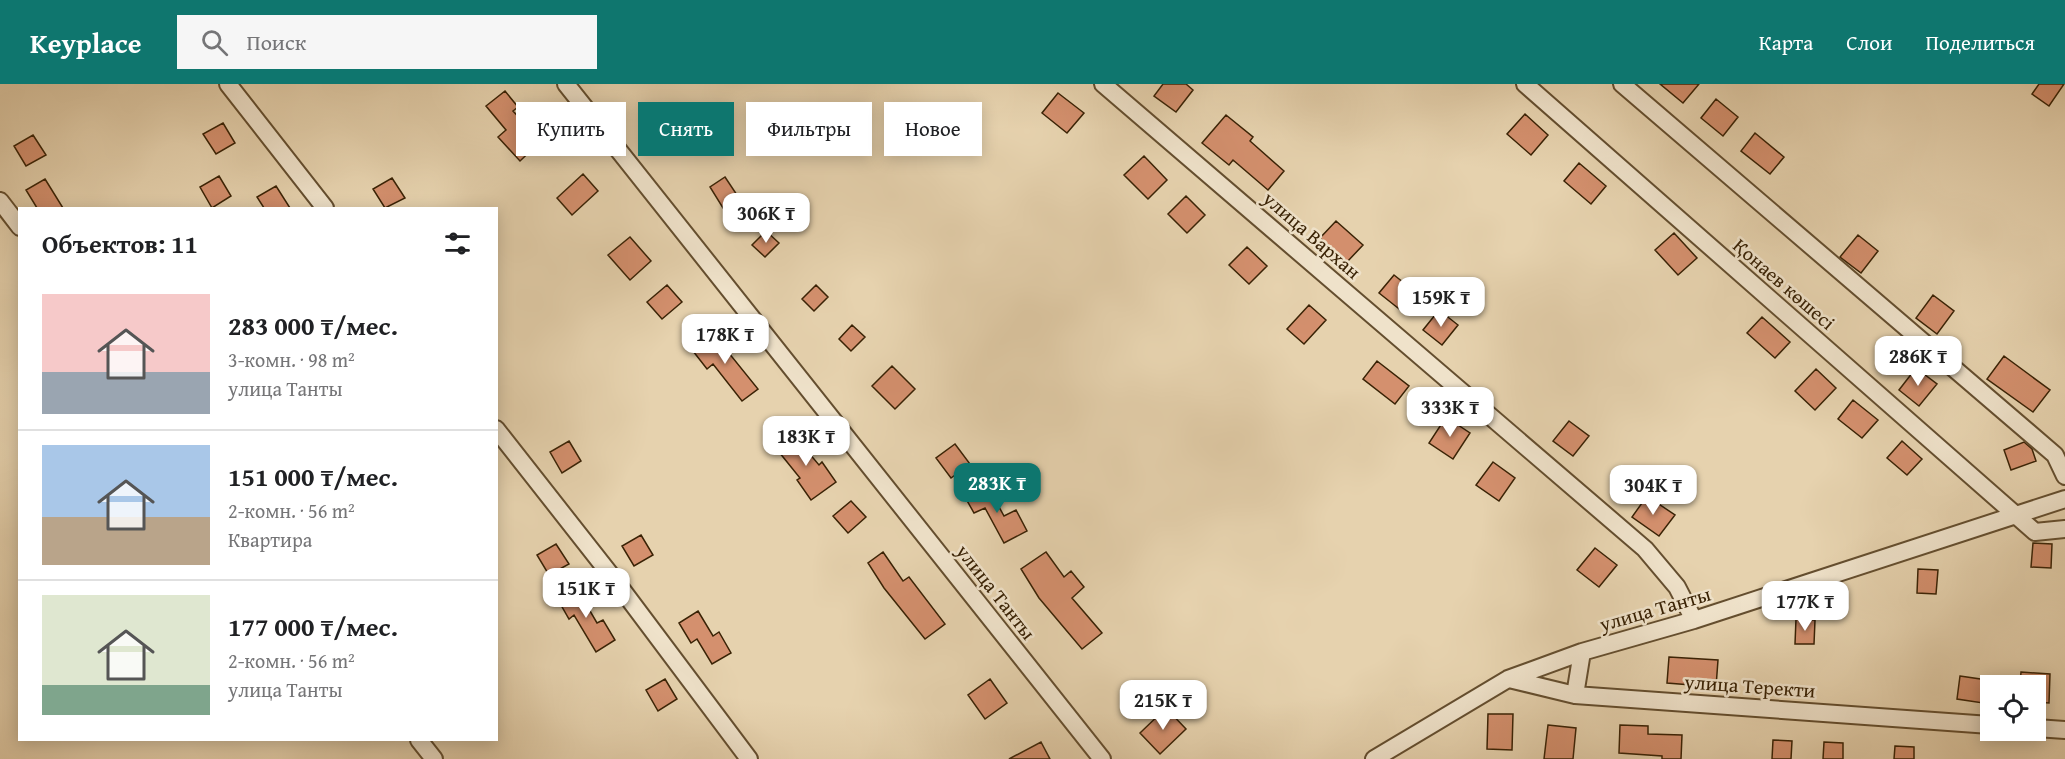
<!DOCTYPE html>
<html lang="ru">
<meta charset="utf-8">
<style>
:root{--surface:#fff;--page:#f6f6f6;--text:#202124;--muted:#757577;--line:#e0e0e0;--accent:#0f766e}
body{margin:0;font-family:"Gentium Book Plus",serif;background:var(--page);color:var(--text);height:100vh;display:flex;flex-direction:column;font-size:22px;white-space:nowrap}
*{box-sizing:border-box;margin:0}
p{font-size:20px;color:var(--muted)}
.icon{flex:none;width:33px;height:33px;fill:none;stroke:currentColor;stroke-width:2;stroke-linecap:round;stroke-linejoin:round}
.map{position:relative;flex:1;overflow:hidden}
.sheet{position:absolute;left:18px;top:123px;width:480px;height:534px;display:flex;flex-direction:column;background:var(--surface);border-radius:0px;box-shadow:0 3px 15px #0003}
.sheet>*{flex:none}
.hud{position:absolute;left:516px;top:18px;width:570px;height:54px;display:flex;gap:12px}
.controls{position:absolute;left:1980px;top:591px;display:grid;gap:12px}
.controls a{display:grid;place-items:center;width:66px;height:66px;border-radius:0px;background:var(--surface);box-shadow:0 3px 15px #0003;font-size:30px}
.price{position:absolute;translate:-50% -51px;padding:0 14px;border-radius:12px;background:#fff;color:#222;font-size:20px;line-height:39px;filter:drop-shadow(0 2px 3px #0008)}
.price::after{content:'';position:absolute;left:50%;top:36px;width:18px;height:14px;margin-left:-9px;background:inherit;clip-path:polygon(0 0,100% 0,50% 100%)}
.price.on{background:var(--accent);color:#fff}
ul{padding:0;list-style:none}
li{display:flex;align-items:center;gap:18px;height:150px;padding:0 24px}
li+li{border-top:2px solid var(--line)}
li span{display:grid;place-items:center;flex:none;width:168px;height:120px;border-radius:0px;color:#555}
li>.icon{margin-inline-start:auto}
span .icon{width:72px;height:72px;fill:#fffc;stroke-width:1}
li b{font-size:26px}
h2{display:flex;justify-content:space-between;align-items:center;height:72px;padding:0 24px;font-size:26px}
.chip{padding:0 21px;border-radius:0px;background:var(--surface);box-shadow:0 3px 15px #0003;font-size:21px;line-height:54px}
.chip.on{background:var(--accent);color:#fff}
header{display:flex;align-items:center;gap:36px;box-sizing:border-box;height:84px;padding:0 30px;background:var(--accent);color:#fff}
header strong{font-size:28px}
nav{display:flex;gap:33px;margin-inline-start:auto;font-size:21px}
.search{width:420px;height:54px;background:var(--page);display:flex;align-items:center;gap:15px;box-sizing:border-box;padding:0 21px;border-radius:0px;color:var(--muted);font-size:22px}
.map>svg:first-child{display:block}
.building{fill:#d4906e;stroke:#392205;stroke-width:1.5}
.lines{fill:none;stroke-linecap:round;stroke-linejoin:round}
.minor-casing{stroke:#644e2f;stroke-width:20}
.minor{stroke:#efe2ca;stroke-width:16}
.labels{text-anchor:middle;stroke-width:5;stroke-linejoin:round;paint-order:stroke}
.street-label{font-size:20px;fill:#392205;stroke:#efe2ca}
</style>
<header>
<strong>Keyplace</strong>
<div class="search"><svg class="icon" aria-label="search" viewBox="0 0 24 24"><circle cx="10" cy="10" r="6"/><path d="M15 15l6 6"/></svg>Поиск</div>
<nav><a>Карта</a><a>Слои</a><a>Поделиться</a></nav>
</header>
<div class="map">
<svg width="2065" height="675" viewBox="0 0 2065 675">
<rect width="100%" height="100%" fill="#e6d2ae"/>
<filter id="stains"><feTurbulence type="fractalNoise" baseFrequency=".00333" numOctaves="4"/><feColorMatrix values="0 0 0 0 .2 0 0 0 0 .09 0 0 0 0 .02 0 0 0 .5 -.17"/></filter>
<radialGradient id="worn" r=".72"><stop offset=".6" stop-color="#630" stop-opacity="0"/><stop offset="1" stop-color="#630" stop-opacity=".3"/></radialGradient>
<path class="building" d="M1163,0H1186L1193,6L1176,28L1154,12Z
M1660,0H1699L1683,19Z
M2039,0H2064L2049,22L2032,10Z
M505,7L518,23L513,27L541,57L520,77L498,53L506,46L486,22Z
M1058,9L1084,29L1067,49L1042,29Z
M1716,15L1738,33L1723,52L1701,34Z
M669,28L688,48L673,62L654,43Z
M1525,30L1548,51L1531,71L1507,50Z
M1226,31L1253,53L1250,57L1284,87L1268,106L1233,76L1229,81L1202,59Z
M223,39L235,59L216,70L203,50Z
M1755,49L1784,73L1770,90L1741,67Z
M33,51L46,71L26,82L14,62Z
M1144,72L1167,96L1148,115L1124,91Z
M1579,79L1606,102L1591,120L1564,97Z
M583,90L598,107L572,131L557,114Z
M219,92L231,112L212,124L200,103Z
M725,93L739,114L723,124L710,103Z
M392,94L405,114L385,124L373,105Z
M45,95L63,124H37L26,106Z
M276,102L290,124H264L257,113Z
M1186,112L1205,131L1187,149L1168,130Z
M1336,137L1363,161L1347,178L1320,154Z
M766,147L779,159L765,173L752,161Z
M1674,149L1697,174L1678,191L1655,166Z
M1858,151L1878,167L1861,189L1840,173Z
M630,153L651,177L630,196L608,171Z
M1247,163L1267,182L1249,200L1229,181Z
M1394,191L1418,210L1403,228L1379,209Z
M667,201L682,218L662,235L647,218Z
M816,201L828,213L814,227L802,215Z
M1933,211L1954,227L1937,250L1916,234Z
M1309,221L1326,236L1304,260L1287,245Z
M1439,226L1458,241L1442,261L1423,246Z
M1762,233L1790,258L1775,274L1747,249Z
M852,241L865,253L851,267L839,255Z
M716,248L731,266L728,268L758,305L742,317L713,280L707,285L693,267Z
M2004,272L2050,306L2033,328L1987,295Z
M1377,277L1409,302L1395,320L1363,295Z
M892,282L915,305L895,325L872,302Z
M1916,284L1937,300L1919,322L1899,306Z
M1816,285L1836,304L1815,326L1795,307Z
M1853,316L1878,336L1862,354L1838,335Z
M1446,333L1470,349L1453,375L1429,359Z
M1569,337L1589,352L1573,372L1553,357Z
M792,349L819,381L822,378L836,398L811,416L797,396L800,394L775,363Z
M569,357L581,377L562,389L550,368Z
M1902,357L1922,375L1907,391L1887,374Z
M2024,358L2032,365L2036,377L2011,386L2004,366Z
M955,360L970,380L951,394L936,374Z
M1493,378L1515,394L1499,417L1476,401Z
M987,401L1004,432L1016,426L1027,447L1004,459L985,424L974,429L965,413Z
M1647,412L1675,431L1659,452L1632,433Z
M851,417L866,433L848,449L833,432Z
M641,451L653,471L634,482L622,462Z
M2033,459L2052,460L2051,484L2031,483Z
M556,460L569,480L549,491L537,471Z
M1595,464L1617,481L1599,503L1577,486Z
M883,468L903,497L909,493L945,540L925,555L884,504L868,479Z
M1046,468L1064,493L1071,487L1084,503L1072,514L1102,549L1082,565L1039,514L1021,485Z
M1918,485L1938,486L1936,510L1917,509Z
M576,503L597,539L603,536L615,556L596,568L574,531L569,535L557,514Z
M698,527L713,552L719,548L731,569L712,580L697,555L691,559L679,539Z
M1796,535L1815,536L1814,560H1795Z
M1669,573L1718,576L1716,603L1667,599Z
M2021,588L2050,590L2049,619L2036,618V602H2020Z
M1960,592L1987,596L1983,619L1957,615Z
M665,595L677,615L658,627L646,606Z
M990,595L1007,619L985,635L968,611Z
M1166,624L1186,645L1160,670L1140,649Z
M1488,630H1513L1512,666L1487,665Z
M1548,641L1576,644L1573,675H1544Z
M1620,641L1648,642V650L1682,651L1681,675H1662V672L1619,669Z
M1773,656L1792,657L1791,675H1772Z
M1041,658L1050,675H1009Z
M1824,658L1843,659V675H1823Z
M1895,662L1914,663V675H1894Z"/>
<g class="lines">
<g class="minor-casing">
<path id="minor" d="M228,0L325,124
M566,0L1102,675
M1103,0L1645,465L1677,503L1694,536
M1525,0L2035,448L2065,445
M1622,0L2055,371L2065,392
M0,117L20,143
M496,345L617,499L749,675
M1509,595L1575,611L1990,641
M1575,611L1582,568
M2036,644L2065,646
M419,656L434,675
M1374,675L1508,595L1582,568L1694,536L2065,415"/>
</g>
<use href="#minor" class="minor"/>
</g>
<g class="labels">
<g class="street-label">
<text transform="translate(1312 151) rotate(41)" y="7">улица Вархан</text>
<text transform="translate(1784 200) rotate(41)" y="7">Қонаев көшесі</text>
<text transform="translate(996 508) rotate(52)" y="7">улица Танты</text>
<text transform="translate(1655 525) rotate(-16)" y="7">улица Танты</text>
<text transform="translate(1750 602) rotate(4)" y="7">улица Теректи</text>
</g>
</g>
<rect width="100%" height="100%" filter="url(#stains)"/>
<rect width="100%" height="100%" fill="url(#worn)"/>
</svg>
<div class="controls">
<a><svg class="icon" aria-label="locate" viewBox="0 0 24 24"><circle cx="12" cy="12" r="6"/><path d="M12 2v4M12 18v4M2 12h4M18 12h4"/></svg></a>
</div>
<b class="price" style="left:766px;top:160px">306K ₸</b>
<b class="price" style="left:1441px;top:244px">159K ₸</b>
<b class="price" style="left:725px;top:281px">178K ₸</b>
<b class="price" style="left:1918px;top:303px">286K ₸</b>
<b class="price" style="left:1450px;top:354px">333K ₸</b>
<b class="price" style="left:806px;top:383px">183K ₸</b>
<b class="price on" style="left:997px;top:430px">283K ₸</b>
<b class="price" style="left:1653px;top:432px">304K ₸</b>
<b class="price" style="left:586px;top:535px">151K ₸</b>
<b class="price" style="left:1805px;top:548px">177K ₸</b>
<b class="price" style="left:1163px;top:647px">215K ₸</b>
<div class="hud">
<a class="chip">Купить</a>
<a class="chip on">Снять</a>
<a class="chip">Фильтры</a>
<a class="chip">Новое</a>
</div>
<section class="sheet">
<h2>Объектов: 11<svg class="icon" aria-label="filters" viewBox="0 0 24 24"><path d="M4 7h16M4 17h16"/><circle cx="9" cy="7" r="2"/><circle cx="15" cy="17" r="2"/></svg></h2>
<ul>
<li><span style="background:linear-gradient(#f6c9c9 65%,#9aa5b1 0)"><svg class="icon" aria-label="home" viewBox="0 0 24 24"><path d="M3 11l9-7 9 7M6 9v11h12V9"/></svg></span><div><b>283 000 ₸/мес.</b><p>3-комн. · 98 m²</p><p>улица Танты</p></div></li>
<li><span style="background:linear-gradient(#a9c7e8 60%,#b9a48a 0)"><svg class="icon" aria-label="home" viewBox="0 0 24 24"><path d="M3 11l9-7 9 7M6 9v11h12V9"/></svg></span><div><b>151 000 ₸/мес.</b><p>2-комн. · 56 m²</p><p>Квартира</p></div></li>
<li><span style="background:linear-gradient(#dfe7d0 75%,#7fa58c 0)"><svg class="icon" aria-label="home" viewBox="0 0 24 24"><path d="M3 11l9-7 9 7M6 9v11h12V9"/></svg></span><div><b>177 000 ₸/мес.</b><p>2-комн. · 56 m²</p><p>улица Танты</p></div></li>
</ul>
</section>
</div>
